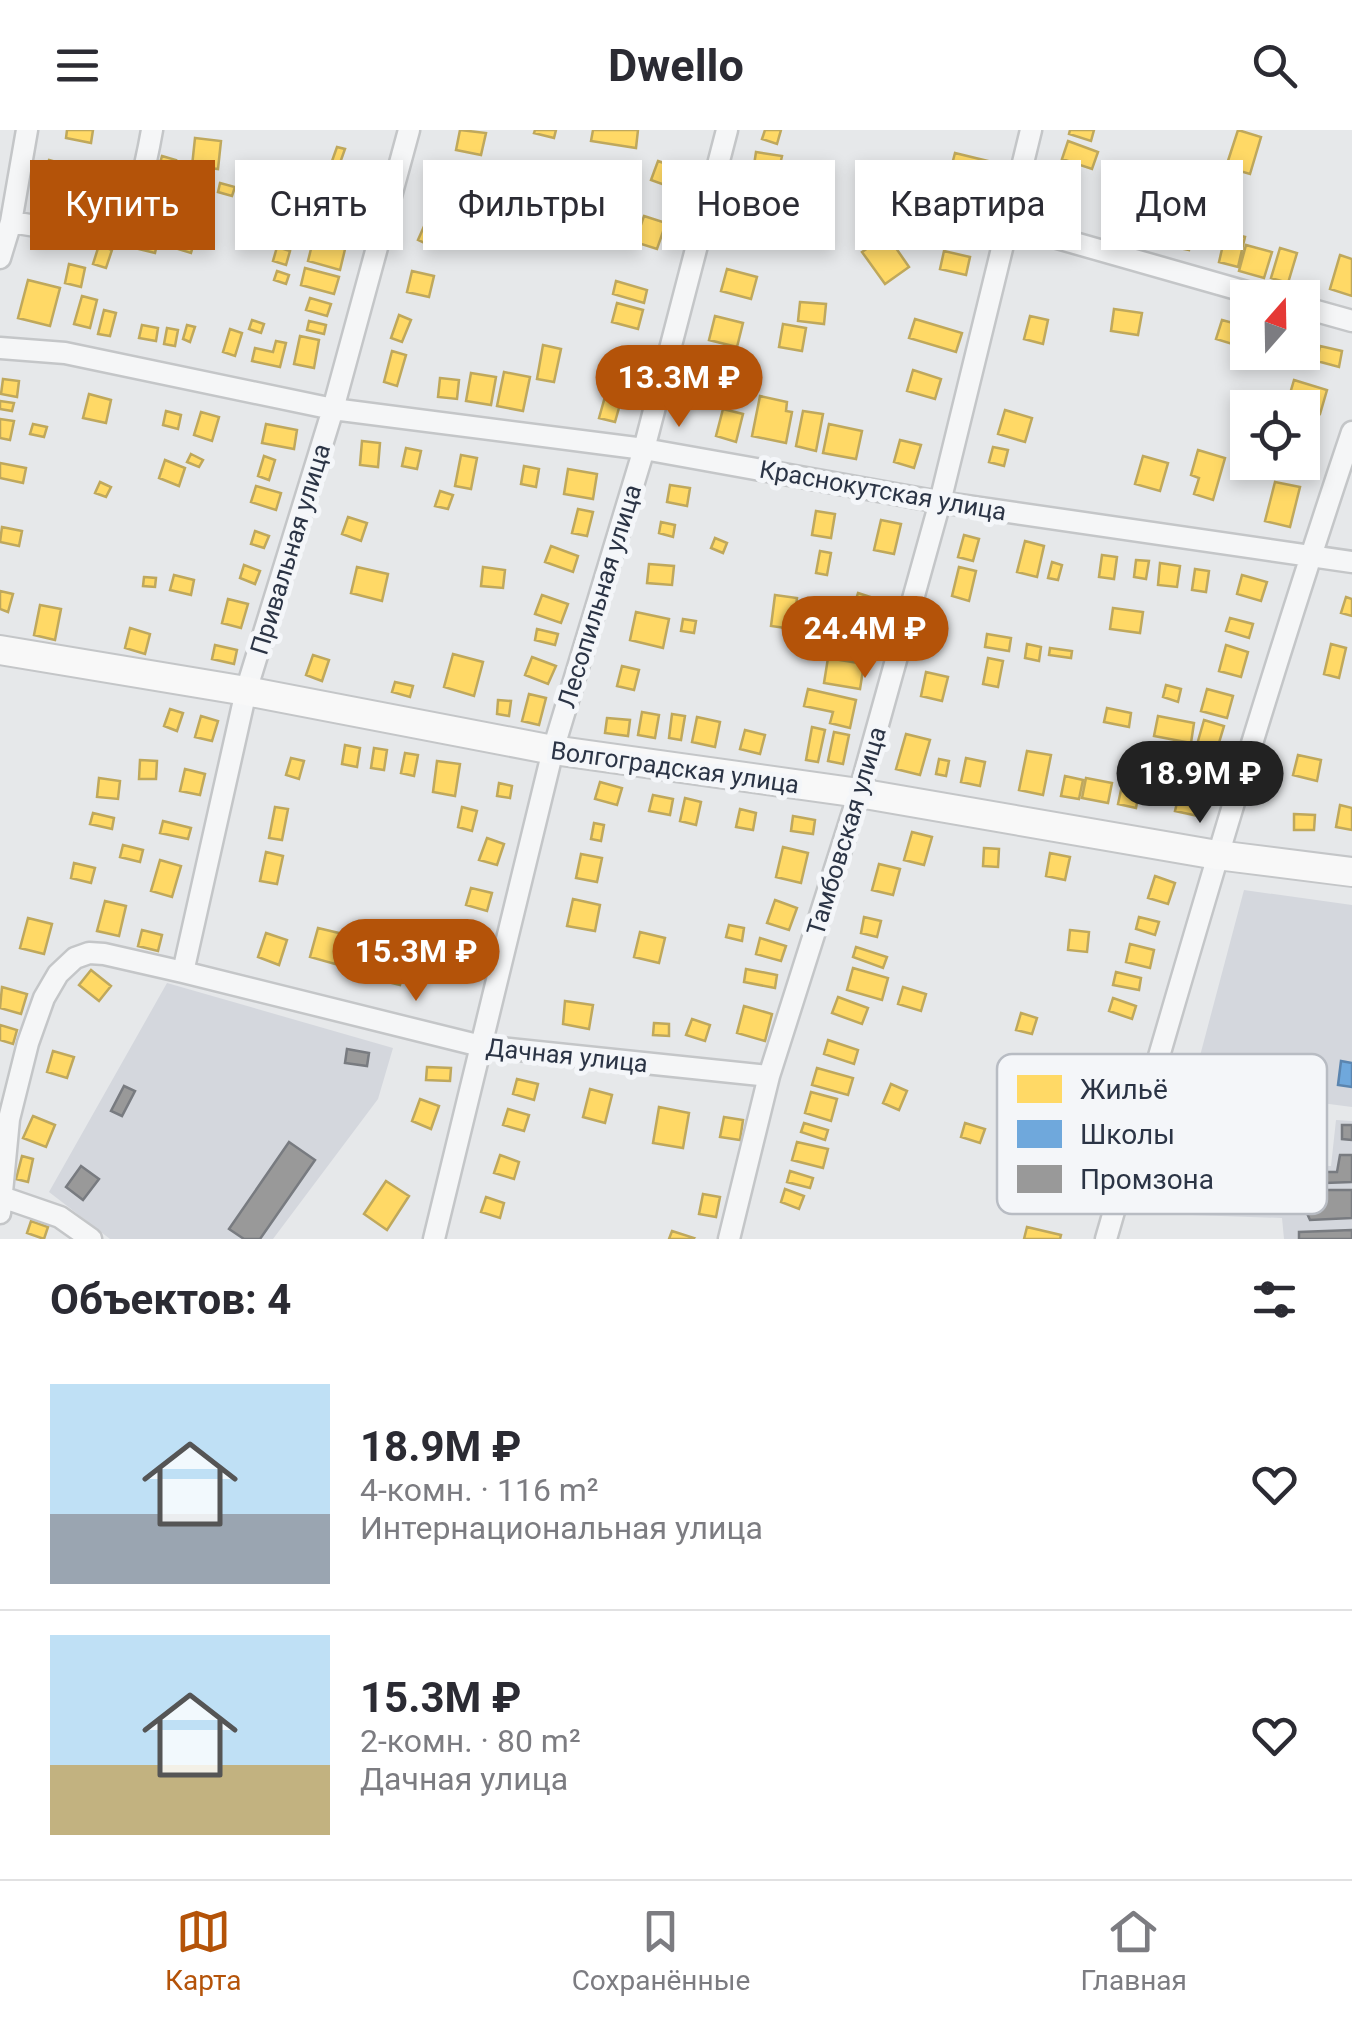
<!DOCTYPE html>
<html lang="ru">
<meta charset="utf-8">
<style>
:root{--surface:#fff;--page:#f2f2f3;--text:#2b2b33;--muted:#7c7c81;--line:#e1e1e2;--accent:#b45309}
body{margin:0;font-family:Roboto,sans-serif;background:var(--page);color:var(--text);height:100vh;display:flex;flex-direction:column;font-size:38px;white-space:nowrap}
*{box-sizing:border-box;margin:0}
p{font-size:32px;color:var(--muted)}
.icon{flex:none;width:55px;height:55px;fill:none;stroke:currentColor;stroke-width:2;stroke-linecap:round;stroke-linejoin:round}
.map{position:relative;height:1109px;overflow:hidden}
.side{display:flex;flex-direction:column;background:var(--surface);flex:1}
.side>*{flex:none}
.guide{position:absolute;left:30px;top:30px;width:1292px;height:90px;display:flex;gap:20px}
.needle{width:65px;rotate:20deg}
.controls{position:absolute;left:1230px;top:150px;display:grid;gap:20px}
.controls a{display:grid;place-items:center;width:90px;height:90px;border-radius:0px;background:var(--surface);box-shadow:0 5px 15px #0003;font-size:50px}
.price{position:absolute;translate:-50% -85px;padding:0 22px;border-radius:35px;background:var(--accent);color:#fff;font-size:32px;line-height:65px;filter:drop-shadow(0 2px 5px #0008)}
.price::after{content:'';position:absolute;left:50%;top:60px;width:30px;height:22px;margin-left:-15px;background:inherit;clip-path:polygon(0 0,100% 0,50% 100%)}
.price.active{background:#222;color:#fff}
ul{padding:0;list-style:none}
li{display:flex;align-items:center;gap:30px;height:250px;padding:0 50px}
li+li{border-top:2px solid var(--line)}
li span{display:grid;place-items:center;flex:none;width:280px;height:200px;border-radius:0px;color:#555}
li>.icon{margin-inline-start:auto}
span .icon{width:120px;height:120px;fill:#fffc;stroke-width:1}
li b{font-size:42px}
h2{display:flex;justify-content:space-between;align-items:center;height:120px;padding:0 50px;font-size:42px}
.pill{padding:0 35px;border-radius:0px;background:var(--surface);box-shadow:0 5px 15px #0003;font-size:35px;line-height:90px}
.pill.active{background:var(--accent);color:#fff}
header{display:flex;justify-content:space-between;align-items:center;height:130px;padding:0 50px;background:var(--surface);font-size:45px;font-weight:700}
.menu{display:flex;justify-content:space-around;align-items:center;height:140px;border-top:2px solid var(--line);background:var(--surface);font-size:28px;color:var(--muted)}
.menu a{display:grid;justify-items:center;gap:5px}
.menu .active{color:var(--accent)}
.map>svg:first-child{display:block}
.built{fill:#d4d7dd}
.homes{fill:#ffd966;stroke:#bfa85c;stroke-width:2.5}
.schools{fill:#6fa8dc;stroke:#5b85af;stroke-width:2.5}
.industry{fill:#999;stroke:#787b80;stroke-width:2.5}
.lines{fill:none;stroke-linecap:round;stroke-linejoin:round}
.street-casing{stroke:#c4c6c8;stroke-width:25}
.secondary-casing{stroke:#c4c6c8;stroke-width:32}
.street{stroke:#f5f6f7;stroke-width:20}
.secondary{stroke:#f8f8f8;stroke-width:28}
.labels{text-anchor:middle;stroke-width:10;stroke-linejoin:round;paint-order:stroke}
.street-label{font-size:25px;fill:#2b3445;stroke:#f4f6f9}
.key{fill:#f4f6f9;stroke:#b8bcc3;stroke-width:2.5}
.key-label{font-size:28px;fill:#2b3445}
</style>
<header><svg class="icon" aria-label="menu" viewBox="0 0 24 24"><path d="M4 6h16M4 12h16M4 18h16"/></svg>Dwello<svg class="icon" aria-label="search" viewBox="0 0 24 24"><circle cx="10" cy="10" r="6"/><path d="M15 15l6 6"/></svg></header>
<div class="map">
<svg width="1352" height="1109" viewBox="0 0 1352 1109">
<rect width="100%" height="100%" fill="#e6e8ea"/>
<path class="built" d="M1244,760L1352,775V977L1192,956Z
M167,853L393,918L378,969L273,1109H110L49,1062Z
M1336,990L1352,991V1109H1284L1282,1088L1134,1083L1150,1033L1331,1036Z"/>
<path class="homes" d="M67,0H93L91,13L66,8Z
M460,0L486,3L481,25L456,20Z
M535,0H556L554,8L534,3Z
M593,0H638L636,18L591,11Z
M765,0H781L777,14L762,9Z
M1070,0H1094L1091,11L1069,4Z
M1238,0L1261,7L1250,44L1226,37Z
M195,8L221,11L218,39L192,36Z
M1068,11L1098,22L1092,39L1062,29Z
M337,17L345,19L340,33L332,31Z
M756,22L782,26L779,39L754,35Z
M955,23L996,33L991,52L950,42Z
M162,26L176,30L173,41L159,37Z
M49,30L74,37L69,56L43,48Z
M658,31L680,39L673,58L651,50Z
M112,32L125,35L121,49L108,46Z
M439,42L461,50L454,70L432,63Z
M751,44L773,48L769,75L746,71Z
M341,50L364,58L357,79L334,71Z
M220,53L235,57L232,66L218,62Z
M154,57L178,62L174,83L150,77Z
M971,58L988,63L985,74L967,69Z
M253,60L279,67L273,92L246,86Z
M1055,63L1079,70L1072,94L1048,87Z
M953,76L982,82L979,99L949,93Z
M742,78L787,84L785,98L740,92Z
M1141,79L1157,82L1150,114L1134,110Z
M644,86L666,93L657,119L635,112Z
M1176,89L1195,92L1189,120L1170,116Z
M425,94L438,99L431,116L418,110Z
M144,97L160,101L155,123L139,119Z
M738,97L759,103L756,117L734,112Z
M172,100L196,106L191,123L168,116Z
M1226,102L1245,107L1238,137L1219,132Z
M315,103L347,111L340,140L308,131Z
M887,105L909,137L885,154L862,122Z
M99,115L112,120L106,138L93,134Z
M1246,115L1272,122L1264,148L1239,141Z
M277,117L290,121L286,135L273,131Z
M1280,118L1297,123L1288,153L1271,148Z
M944,121L970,127L966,145L940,139Z
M1340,125L1352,129V166L1330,159Z
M69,134L85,138L81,157L65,153Z
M305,138L339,147L334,164L301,155Z
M727,139L757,147L751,169L721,161Z
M277,141L289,145L286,154L274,150Z
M412,141L434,146L429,167L407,162Z
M28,150L60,158L50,196L18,188Z
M616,151L647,160L644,173L613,164Z
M82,166L97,170L90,198L74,194Z
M310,168L331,174L327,186L306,180Z
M800,172L826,174L824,194L798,191Z
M617,173L643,180L638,199L612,192Z
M1114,179L1142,183L1138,205L1111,201Z
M104,180L116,183L110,206L98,204Z
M399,185L411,190L402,212L391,208Z
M715,186L743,193L737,217L709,210Z
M1030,186L1048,190L1043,214L1024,209Z
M915,189L962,203L956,222L909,208Z
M252,190L264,194L261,203L249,199Z
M1222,190L1248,197L1242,217L1216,209Z
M309,191L326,195L324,204L307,200Z
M783,194L806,198L802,221L779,217Z
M142,195L158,198L156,211L139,208Z
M187,195L195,197L190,212L183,209Z
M167,198L178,200L175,216L164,214Z
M230,199L242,203L235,226L223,222Z
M300,206L319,210L314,238L294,234Z
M276,211L286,213L280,237L252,231L255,218L273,222Z
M543,215L561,219L554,252L537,249Z
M1320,216L1342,221L1339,237L1317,231Z
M392,221L406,225L397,256L384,252Z
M913,240L941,249L935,269L907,261Z
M504,242L530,247L523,281L497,276Z
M471,243L496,247L491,275L466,271Z
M440,248L459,250L457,269L438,267Z
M3,249L19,251L17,267L1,264Z
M1294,250L1327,260L1320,284L1287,274Z
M606,263L622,267L615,292L599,288Z
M89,264L111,270L106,293L83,288Z
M760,266L787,272L786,281L792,282L786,313L752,306Z
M0,271L14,273L12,281L0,279Z
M723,279L743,284L736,312L716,306Z
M1005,280L1032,288L1025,312L998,304Z
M166,281L181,285L178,299L163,295Z
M803,281L823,284L816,321L796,316Z
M201,282L219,287L212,311L194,305Z
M0,289L14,291L10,310L0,308Z
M33,294L47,297L44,307L30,304Z
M266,294L297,300L294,319L262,313Z
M829,294L862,301L856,329L823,323Z
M1302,298L1313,301L1302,330Z
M900,310L921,315L914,338L894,332Z
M362,311L380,313L378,337L360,335Z
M993,317L1008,320L1004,336L989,332Z
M406,318L421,321L417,339L402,336Z
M1198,320L1225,328L1213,370L1194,364L1199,348L1191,345Z
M191,324L203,330L199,337L187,332Z
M461,325L477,328L471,359L455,356Z
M264,326L275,330L269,350L258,346Z
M1143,326L1168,333L1160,361L1135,354Z
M165,330L185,338L179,356L159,348Z
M0,333L26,338L23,353L0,348Z
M524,336L539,339L536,357L521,354Z
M568,339L597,344L593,369L564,364Z
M100,352L111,357L106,367L95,363Z
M1275,352L1300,357L1290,397L1265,391Z
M670,355L690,358L687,376L667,372Z
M256,356L281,363L276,380L251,372Z
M440,361L453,365L448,379L435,376Z
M578,379L593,382L587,406L572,403Z
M816,381L835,384L831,408L812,405Z
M348,387L367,393L361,411L342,404Z
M881,390L901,394L894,424L874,420Z
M661,392L675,395L673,407L659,403Z
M2,397L22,401L19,416L0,412Z
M255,401L269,406L264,418L251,414Z
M964,405L979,409L973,431L958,427Z
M715,408L727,413L723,423L711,418Z
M1025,411L1044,416L1037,447L1017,442Z
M551,416L578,426L573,442L545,432Z
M820,421L831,423L827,445L816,443Z
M1102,425L1117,427L1114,449L1099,447Z
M1136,430L1149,431L1146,449L1134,447Z
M1052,432L1062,435L1058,450L1048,448Z
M1160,433L1180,436L1177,457L1158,455Z
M649,434L674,436L672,455L647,453Z
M244,435L260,441L255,454L240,448Z
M357,437L388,444L382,471L351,463Z
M483,437L505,440L503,458L481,456Z
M959,437L976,441L969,471L952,466Z
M1195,439L1209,441L1206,462L1192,460Z
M174,445L194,450L191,465L170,460Z
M1242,445L1267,452L1261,471L1237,464Z
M144,447L156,448L155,457L143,456Z
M0,461L13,464L8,482L0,479Z
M858,463L883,471L873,500L849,492Z
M542,465L568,474L561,493L535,484Z
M775,465L797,468L793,499L771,496Z
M1346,467L1352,469V486L1341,483Z
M228,469L248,474L241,498L222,493Z
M40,475L61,479L55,510L34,505Z
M1113,478L1143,482L1140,503L1110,499Z
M636,482L669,489L663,518L630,510Z
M1230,488L1253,494L1249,508L1226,501Z
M683,489L696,491L694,503L681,501Z
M130,498L150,504L145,524L125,518Z
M537,499L558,504L555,515L535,510Z
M987,504L1011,508L1009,521L985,517Z
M1027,514L1041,517L1039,531L1025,528Z
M1331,514L1346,518L1339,548L1324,544Z
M215,515L237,520L234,534L212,529Z
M1226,515L1248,522L1241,547L1219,541Z
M1050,518L1072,521L1071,528L1049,525Z
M453,524L483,532L474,566L444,557Z
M313,525L329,530L322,551L306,545Z
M532,527L556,536L548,554L525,545Z
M828,528L864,534L860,559L824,553Z
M988,528L1003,531L998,557L983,554Z
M622,536L639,540L634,560L617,556Z
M926,542L948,547L942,571L921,566Z
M395,552L413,556L410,567L392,562Z
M1166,555L1181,559L1178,572L1163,567Z
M808,559L856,570L850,598L830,593L833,582L804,576Z
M1207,559L1233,566L1227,588L1201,581Z
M529,564L546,568L539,595L522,591Z
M498,570L511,571L509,586L497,584Z
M1107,578L1131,583L1129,597L1104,592Z
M170,579L183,583L177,601L164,596Z
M642,582L659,585L655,608L638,605Z
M672,584L685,586L681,610L669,608Z
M201,586L218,591L212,611L195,607Z
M1158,586L1194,593L1191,613L1154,606Z
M697,587L720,592L715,617L692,612Z
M607,588L630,590L628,606L605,603Z
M1204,590L1224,596L1218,616L1198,611Z
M812,597L825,600L818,632L806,630Z
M745,600L765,605L760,624L740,619Z
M834,602L849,605L843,634L828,631Z
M906,604L930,610L920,645L896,639Z
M345,615L360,618L357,637L342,634Z
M374,618L387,620L384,640L371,638Z
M1027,621L1051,625L1043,665L1019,660Z
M405,623L418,625L414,646L401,643Z
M1298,625L1321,630L1317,651L1293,645Z
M291,628L304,631L299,649L286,645Z
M966,628L985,632L980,656L961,652Z
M939,629L949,631L946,646L936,644Z
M140,630L157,631L156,649H139Z
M437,631L460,634L455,666L433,662Z
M1127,632L1144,635L1136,678L1118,674Z
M185,639L205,644L200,665L180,661Z
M1065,646L1083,650L1079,669L1061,666Z
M99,648L120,651L118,669L97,667Z
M1086,648L1112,653L1108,673L1082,668Z
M600,652L622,658L617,675L595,669Z
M499,653L512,656L510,668L497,666Z
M1181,656L1204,661L1198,686L1175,681Z
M653,665L673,669L670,685L649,681Z
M685,668L701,672L696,695L680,691Z
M1340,675L1352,678V700L1336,697Z
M275,677L288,679L282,710L269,708Z
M462,677L477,681L472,701L458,697Z
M740,679L756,683L753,700L736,697Z
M93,683L114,688L112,699L90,694Z
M1294,684L1315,685L1314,700H1294Z
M793,686L815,690L813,704L791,701Z
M163,691L191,698L188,709L160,703Z
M594,693L604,695L601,711L591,709Z
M912,702L932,707L924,735L904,730Z
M487,708L504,714L497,735L479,730Z
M123,715L143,720L140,732L120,727Z
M783,717L808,723L801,753L776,747Z
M984,718L999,719L998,737L983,736Z
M266,722L283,726L277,754L260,751Z
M1050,723L1070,727L1065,750L1046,746Z
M581,724L602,728L597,752L576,748Z
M160,730L181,736L172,767L151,761Z
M74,733L95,738L91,753L71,748Z
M879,734L900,739L893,765L872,760Z
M1155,746L1175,753L1168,774L1148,768Z
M471,758L492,763L487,781L466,775Z
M573,769L600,775L595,801L567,796Z
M775,770L797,778L789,800L767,793Z
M105,771L126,776L119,806L97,801Z
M864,787L881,791L877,807L861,803Z
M1139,787L1159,792L1155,805L1136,799Z
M28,788L52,794L44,824L20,818Z
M729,795L744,798L742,811L726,807Z
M318,798L343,804L335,834L310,827Z
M142,800L162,805L158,821L138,816Z
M451,800L480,809L471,840L441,831Z
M1070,800L1089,802L1087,822L1068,820Z
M640,802L665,808L659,833L634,827Z
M266,803L287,810L279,835L258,827Z
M760,808L786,816L781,831L756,824Z
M378,809L410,817L400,855L368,847Z
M1130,814L1154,820L1150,838L1126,832Z
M856,817L887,827L883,838L853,827Z
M853,838L888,848L882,870L847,860Z
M746,839L777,845L775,858L744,852Z
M91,840L111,856L99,871L79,855Z
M1116,842L1141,848L1139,860L1113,855Z
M2,857L27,864L21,884L0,878Z
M903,857L926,864L921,881L898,874Z
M838,867L868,878L862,894L832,883Z
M1113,868L1136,876L1132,889L1109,881Z
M565,871L593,875L589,899L563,894Z
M744,876L772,884L765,911L737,903Z
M1021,883L1037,888L1032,904L1016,900Z
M692,889L710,895L705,911L686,905Z
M654,893L669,894V906L653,905Z
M0,895L17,900L13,914L0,910Z
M828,910L858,920L854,934L824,924Z
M53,921L74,927L67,948L47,942Z
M427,937L451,938L450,951L426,950Z
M817,938L853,948L848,965L812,955Z
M517,949L538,954L534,970L513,964Z
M891,954L907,961L899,980L883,973Z
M590,959L612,965L605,993L583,987Z
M811,962L837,969L831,991L805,983Z
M420,969L439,976L431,999L412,991Z
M659,977L689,983L683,1018L653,1013Z
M508,979L529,985L524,1001L503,995Z
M33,986L55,995L46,1017L23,1008Z
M724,987L743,990L740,1010L720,1007Z
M804,993L828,1000L825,1010L801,1002Z
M965,993L985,999L980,1013L961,1007Z
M797,1012L828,1019L823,1038L792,1030Z
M500,1025L519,1032L514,1049L494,1043Z
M22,1026L33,1029L28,1052L16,1049Z
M790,1041L813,1048L810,1058L787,1052Z
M386,1051L409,1066L387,1100L364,1084Z
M785,1059L804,1066L799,1079L781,1072Z
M703,1064L720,1067L716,1087L699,1084Z
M486,1067L504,1073L500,1088L481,1082Z
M31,1091L48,1097L44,1109L27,1103Z
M1027,1097L1061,1105L1060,1109H1024Z
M672,1101L694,1108L693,1109H669Z"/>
<path class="schools" d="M1341,931L1352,933V957L1338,955Z"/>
<path class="industry" d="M347,919L369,923L367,936L345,933Z
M124,956L135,961L122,986L111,981Z
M1342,995H1352V1010L1342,1009Z
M289,1012L315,1030L260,1109H244L229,1099Z
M1340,1025H1352V1052L1267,1055L1151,1052L1154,1041L1337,1042Z
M81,1036L99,1049L83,1070L66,1057Z
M1143,1060H1352V1088L1310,1090L1306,1081L1139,1077Z
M1352,1100V1109H1299V1102Z"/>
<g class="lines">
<g class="street-casing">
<path id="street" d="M11,92L99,106L121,104C137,73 146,35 152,0
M1008,94L1268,168
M0,128L11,92L27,0
M1302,177L1352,191
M0,218L65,223L333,279L644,319L940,372L1352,432
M183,842L246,561L333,279L409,0
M2,1067L60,1087L91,1109
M0,1083L9,989L28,913L44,868L58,844L75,828L89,823L104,824L183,842L481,916L769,946
M434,1109L553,620L644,319L727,0
M729,1109L769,946L859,663L940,372L1031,0
M1106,1109C1184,839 1262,568 1352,302"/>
</g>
<g class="secondary-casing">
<path id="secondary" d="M0,520L246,561L553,620L859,663L1217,725L1352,742"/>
</g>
<use href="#street" class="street"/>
<use href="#secondary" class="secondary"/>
</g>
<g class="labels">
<g class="street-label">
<text transform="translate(883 360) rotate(10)" y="9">Краснокутская улица</text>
<text transform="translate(290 419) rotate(-73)" y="9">Привальная улица</text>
<text transform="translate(599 466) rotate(-73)" y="9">Лесопильная улица</text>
<text transform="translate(675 637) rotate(8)" y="9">Волгоградская улица</text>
<text transform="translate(846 701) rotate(-73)" y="9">Тамбовская улица</text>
<text transform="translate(567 925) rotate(6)" y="9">Дачная улица</text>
</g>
</g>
<rect x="997" y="924" width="330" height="160" rx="15" class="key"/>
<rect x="1017" y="945" width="45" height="28" fill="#ffd966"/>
<rect x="1017" y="990" width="45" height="28" fill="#6fa8dc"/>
<rect x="1017" y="1035" width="45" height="28" fill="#999"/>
<g class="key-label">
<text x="1080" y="969">Жильё</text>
<text x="1080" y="1014">Школы</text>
<text x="1080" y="1059">Промзона</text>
</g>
</svg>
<div class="controls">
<a><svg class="needle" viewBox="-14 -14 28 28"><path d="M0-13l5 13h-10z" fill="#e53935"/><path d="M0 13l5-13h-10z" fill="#7c7c81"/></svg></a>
<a><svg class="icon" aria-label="locate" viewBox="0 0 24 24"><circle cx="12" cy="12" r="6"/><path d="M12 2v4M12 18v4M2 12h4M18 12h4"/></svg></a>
</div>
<b class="price" style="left:679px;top:300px">13.3M ₽</b>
<b class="price" style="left:865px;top:551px">24.4M ₽</b>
<b class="price active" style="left:1200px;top:696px">18.9M ₽</b>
<b class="price" style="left:416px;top:874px">15.3M ₽</b>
<div class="guide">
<a class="pill active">Купить</a>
<a class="pill">Снять</a>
<a class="pill">Фильтры</a>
<a class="pill">Новое</a>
<a class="pill">Квартира</a>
<a class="pill">Дом</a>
</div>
</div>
<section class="side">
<h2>Объектов: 4<svg class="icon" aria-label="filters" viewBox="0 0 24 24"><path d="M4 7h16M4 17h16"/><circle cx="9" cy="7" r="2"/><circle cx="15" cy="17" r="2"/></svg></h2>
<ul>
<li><span style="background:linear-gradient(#bfe0f5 65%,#9aa5b1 0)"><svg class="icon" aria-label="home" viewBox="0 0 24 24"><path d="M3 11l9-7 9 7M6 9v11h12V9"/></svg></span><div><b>18.9M ₽</b><p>4-комн. · 116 m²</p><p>Интернациональная улица</p></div><svg class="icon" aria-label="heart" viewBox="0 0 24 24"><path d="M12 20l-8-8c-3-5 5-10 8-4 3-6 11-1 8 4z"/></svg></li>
<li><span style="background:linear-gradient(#bfe0f5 65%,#c2b280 0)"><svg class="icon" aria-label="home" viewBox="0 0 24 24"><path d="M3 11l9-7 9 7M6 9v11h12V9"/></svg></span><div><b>15.3M ₽</b><p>2-комн. · 80 m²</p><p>Дачная улица</p></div><svg class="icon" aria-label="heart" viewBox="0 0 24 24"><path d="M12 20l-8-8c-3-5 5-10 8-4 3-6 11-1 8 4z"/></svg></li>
</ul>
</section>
<nav class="menu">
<a class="active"><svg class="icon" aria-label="map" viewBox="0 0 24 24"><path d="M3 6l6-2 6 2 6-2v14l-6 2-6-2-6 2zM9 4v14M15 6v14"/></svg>Карта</a>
<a><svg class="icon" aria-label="saved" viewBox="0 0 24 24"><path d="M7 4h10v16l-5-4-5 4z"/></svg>Сохранённые</a>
<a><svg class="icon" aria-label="home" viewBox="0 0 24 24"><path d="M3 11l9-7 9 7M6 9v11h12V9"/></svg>Главная</a>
</nav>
